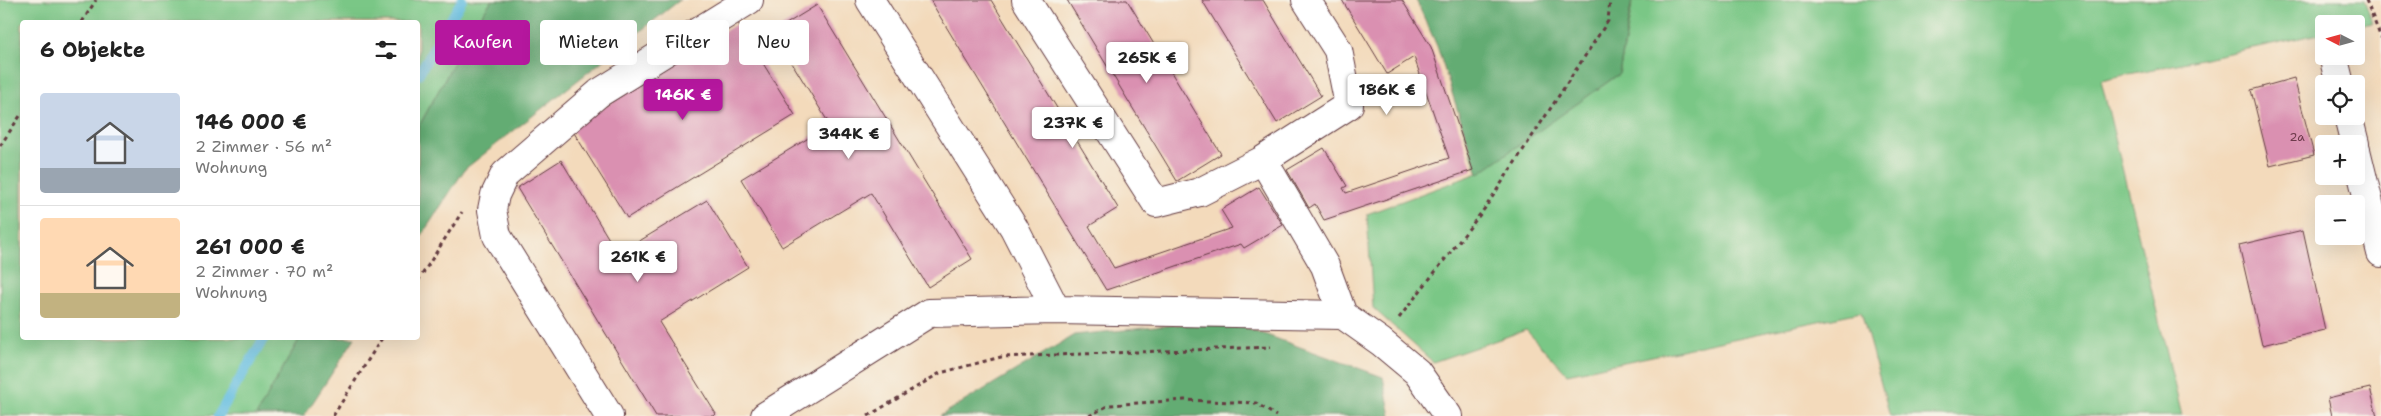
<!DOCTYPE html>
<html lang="de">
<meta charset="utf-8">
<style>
:root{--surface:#fff;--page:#f6f6f6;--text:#222;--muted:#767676;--line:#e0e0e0;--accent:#b5179e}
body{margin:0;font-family:"Shantell Sans",sans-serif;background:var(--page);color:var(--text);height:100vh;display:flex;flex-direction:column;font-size:19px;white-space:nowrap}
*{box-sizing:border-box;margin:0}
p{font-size:16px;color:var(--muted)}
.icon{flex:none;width:28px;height:28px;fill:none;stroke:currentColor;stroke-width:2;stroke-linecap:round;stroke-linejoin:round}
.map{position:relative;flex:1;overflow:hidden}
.panel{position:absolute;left:20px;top:20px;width:400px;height:320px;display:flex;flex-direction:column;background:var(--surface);border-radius:5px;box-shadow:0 5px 20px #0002}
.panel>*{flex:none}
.hud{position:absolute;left:435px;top:20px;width:475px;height:45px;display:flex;gap:10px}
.needle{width:32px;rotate:276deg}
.controls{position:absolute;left:2315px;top:15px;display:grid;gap:10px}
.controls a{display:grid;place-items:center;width:50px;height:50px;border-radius:5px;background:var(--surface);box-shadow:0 5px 20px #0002;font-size:25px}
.price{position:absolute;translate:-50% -42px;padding:0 11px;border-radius:5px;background:#fff;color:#222;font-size:16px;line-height:32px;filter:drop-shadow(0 1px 2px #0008)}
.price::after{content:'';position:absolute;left:50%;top:30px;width:15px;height:11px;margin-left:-8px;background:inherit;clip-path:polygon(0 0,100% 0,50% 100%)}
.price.selected{background:var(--accent);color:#fff}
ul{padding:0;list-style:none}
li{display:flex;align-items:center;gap:15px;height:125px;padding:0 20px}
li+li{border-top:1px solid var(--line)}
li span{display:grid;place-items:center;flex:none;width:140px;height:100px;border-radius:5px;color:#555}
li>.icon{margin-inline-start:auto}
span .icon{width:60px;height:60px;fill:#fffc;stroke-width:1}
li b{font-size:21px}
h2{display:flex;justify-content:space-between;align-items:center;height:60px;padding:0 20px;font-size:21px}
.pill{padding:0 18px;border-radius:5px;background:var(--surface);box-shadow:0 5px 20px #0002;font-size:18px;line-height:45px}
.pill.selected{background:var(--accent);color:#fff}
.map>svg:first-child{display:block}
.green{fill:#7ac786;stroke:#627358}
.forest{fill:#63ac73;stroke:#56664f}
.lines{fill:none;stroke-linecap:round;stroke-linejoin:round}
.stream{stroke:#63bee1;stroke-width:10}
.building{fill:#da90b1}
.minor-casing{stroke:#633b41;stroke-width:30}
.path{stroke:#633b41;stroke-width:3;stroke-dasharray:4 4;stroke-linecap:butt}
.minor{stroke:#fff;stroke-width:28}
.labels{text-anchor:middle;stroke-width:5;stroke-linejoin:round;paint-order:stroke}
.number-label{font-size:12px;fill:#6e3b4c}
</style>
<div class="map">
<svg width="2381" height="416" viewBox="0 0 2381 416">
<rect width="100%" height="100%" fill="#f7f3e8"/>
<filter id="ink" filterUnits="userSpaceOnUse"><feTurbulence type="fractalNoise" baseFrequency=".02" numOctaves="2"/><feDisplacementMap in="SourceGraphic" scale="10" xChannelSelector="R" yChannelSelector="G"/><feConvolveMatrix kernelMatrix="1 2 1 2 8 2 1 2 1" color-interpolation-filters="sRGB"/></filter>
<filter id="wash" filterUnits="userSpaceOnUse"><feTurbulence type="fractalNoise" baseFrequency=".0096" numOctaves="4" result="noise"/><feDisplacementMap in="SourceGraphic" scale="20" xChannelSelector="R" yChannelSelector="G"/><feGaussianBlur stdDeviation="1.12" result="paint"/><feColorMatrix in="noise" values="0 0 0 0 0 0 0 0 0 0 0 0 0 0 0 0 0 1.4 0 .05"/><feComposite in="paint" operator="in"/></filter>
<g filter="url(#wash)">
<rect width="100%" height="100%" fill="#f3dabb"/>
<path class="green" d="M0,0H492L473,28L418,128V22H22V338H300L256,416H0Z
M1633,0H2364L2373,23L2356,26V24H2324V33L2101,80L2182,416H1890L1861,312L1567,374L1526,330L1433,362L1373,308L1367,214L1478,173L1619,74Z"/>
<path class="forest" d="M492,0H680L465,169L418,241V128L473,28Z
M1416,0H1632L1619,74L1478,174L1437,46Z
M1225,320L1383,377L1391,416H940L1074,335Z
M300,338H355L304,416H256Z"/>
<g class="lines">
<path class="stream" d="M418,75L462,0
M218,416L264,338"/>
</g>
<g id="blocks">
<path class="building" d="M930,0H991L1118,208L1089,226L1114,268L1232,228L1221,210L1259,187L1283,225L1244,248L1241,244L1106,290Z
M1067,0H1127L1221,154L1177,181Z
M1202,0H1263L1321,96L1277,123Z
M1342,0H1402L1431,47L1473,170L1324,220L1315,204L1309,208L1287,170L1324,148L1347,186L1343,188L1346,193L1449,158L1414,57L1387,74Z
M817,5L972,259L928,287L871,193L782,247L741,179L830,125L773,32Z
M738,23L795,115L627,218L571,128Z
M2294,78L2314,155L2270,166L2251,90Z
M561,160L618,254L707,200L748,267L659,322L716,414L714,416H656L517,188Z
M2303,230L2325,330L2262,345L2239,245Z
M2370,388L2377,416H2332L2328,398Z"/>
</g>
</g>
<g filter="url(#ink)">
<use href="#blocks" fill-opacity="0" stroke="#633b41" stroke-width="1"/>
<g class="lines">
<g class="minor-casing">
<path id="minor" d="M1026,0L1156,203L1200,192L1263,160L1349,105L1338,50L1306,0
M2335,64L2340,84
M2348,116L2355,144
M2356,150L2381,253
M1263,160L1325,266L1343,315
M1056,310L1343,315L1381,342L1417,372L1448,416
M609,416L497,236L492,210L495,195L505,174L599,93L749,0
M765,416L929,313L1056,310L1014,228L870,0"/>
</g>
<path class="path" d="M2366,0L2381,38
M82,22L96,0
M0,146L22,113
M418,281L462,212
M1399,318L1485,208L1608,21L1610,0
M333,416L382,338
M868,416L940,373L1001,357L1271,347
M1089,416L1109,405L1184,400L1256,403L1276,416"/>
<use href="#minor" class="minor"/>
</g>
</g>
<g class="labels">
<g class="number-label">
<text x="2297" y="141">2a</text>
</g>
</g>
</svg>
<div class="controls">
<a><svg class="needle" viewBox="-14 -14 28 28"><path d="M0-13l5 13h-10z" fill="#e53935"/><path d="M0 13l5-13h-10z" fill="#767676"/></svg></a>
<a><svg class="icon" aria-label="locate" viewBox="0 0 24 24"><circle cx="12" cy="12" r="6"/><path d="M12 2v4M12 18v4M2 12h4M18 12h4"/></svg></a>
<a>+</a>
<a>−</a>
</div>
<b class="price" style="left:1147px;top:84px">265K €</b>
<b class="price" style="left:1387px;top:116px">186K €</b>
<b class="price selected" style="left:683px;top:121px">146K €</b>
<b class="price" style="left:1073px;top:149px">237K €</b>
<b class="price" style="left:849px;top:160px">344K €</b>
<b class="price" style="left:638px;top:283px">261K €</b>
<div class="hud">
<a class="pill selected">Kaufen</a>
<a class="pill">Mieten</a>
<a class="pill">Filter</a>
<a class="pill">Neu</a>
</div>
<section class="panel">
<h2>6 Objekte<svg class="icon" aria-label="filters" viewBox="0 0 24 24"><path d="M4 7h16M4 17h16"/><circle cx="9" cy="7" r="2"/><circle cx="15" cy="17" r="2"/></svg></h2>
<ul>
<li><span style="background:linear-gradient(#c9d6e8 75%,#9aa5b1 0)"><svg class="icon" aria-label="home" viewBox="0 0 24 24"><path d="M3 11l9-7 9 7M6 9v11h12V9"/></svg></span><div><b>146 000 €</b><p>2 Zimmer · 56 m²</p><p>Wohnung</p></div></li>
<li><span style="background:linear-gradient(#ffd9b3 75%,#c2b280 0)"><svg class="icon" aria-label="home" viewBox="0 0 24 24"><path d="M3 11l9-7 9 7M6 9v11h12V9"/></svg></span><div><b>261 000 €</b><p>2 Zimmer · 70 m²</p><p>Wohnung</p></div></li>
</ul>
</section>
</div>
